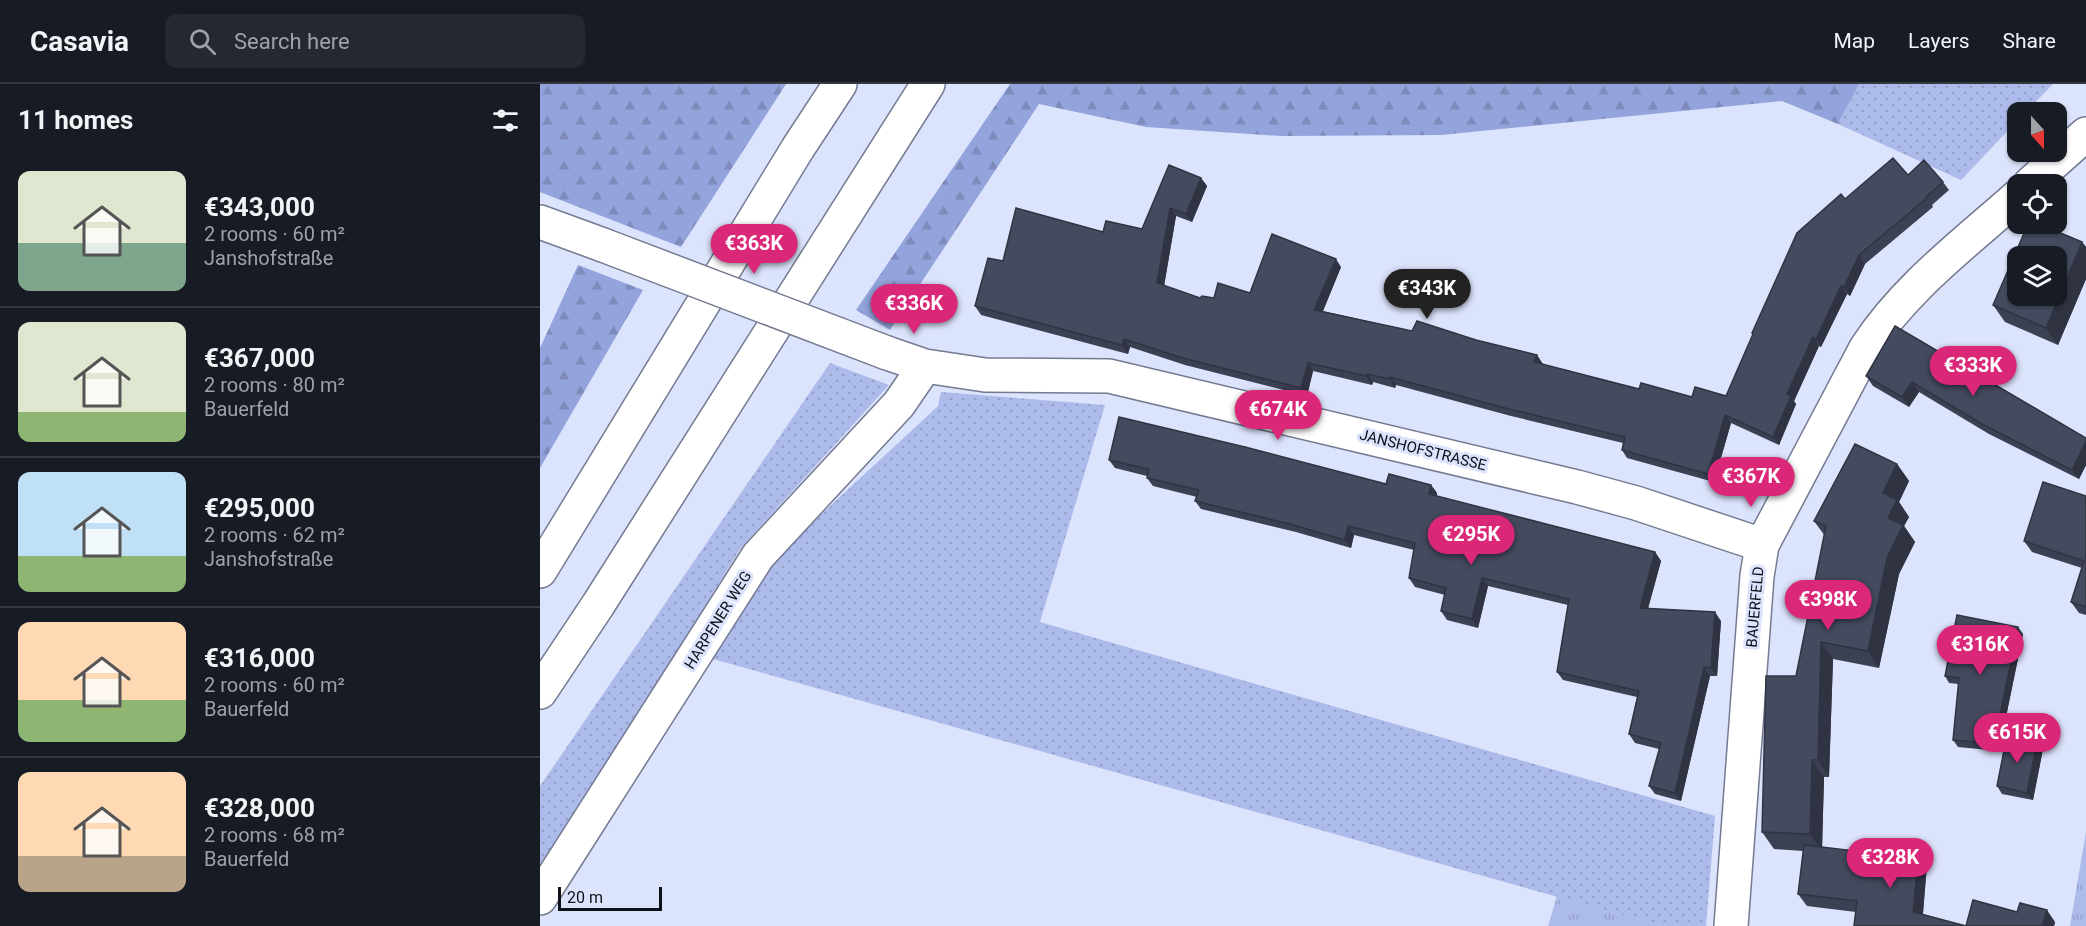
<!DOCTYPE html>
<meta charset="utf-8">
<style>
:root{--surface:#171b24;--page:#242831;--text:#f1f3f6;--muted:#9ea1a6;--line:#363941;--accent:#db2777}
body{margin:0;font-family:Roboto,sans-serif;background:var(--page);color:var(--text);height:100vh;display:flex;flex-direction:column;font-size:22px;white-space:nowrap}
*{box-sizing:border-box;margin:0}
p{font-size:20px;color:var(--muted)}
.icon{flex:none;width:33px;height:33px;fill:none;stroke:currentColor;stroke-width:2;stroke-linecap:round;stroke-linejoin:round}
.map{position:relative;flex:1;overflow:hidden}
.side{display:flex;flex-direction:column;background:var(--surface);width:540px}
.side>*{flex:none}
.needle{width:39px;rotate:159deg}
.tools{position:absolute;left:1467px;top:18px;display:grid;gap:12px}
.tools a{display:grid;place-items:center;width:60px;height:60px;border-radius:12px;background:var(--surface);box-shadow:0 2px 4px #0004;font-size:30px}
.scale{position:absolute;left:18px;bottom:15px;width:104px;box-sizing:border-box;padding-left:6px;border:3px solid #0f1119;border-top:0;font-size:16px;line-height:21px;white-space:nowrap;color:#0f1119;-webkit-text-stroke:4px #dce3fc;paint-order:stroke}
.price{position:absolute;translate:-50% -51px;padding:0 14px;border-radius:21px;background:var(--accent);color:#fff;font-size:20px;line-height:39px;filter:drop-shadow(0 2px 3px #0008)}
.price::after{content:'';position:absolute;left:50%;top:36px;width:18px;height:14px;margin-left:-9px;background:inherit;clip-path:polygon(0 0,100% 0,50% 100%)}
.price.selected{background:#222;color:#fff}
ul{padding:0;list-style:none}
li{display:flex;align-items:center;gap:18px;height:150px;padding:0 18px}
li+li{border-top:2px solid var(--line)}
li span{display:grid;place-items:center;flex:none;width:168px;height:120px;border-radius:12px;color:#555}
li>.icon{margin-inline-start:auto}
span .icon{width:72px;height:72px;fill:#fffc;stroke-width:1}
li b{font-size:26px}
h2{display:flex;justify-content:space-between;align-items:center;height:72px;padding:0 18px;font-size:26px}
header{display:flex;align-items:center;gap:36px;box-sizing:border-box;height:84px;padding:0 30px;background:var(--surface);border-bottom:2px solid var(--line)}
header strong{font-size:28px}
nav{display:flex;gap:33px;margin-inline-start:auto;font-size:21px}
.search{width:420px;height:54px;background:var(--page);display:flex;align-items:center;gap:15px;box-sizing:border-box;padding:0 21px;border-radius:12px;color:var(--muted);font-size:22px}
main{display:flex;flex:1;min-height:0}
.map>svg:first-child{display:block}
.grass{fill:url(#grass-dots)}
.forest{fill:url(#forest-firs)}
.park{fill:url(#park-tufts)}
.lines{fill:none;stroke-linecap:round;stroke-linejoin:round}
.minor-casing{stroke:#747a90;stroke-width:36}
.highway-casing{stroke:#747a90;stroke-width:36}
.minor{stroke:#fff;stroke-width:33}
.highway{stroke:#fff;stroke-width:33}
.minor-bridge-casing{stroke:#747a90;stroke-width:36;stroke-linecap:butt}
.minor-bridge{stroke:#fff;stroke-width:33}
.wall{fill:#3b4052}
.shaded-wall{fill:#303442}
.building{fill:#454b5f;stroke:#303442;stroke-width:1.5;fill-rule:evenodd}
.labels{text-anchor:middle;stroke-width:6;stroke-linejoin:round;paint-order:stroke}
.street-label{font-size:15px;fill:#0f1119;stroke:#dce3fc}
</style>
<header>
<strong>Casavia</strong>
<div class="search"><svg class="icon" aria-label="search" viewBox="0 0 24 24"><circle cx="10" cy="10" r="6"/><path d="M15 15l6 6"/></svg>Search here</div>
<nav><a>Map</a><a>Layers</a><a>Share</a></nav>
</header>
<main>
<section class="side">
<h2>11 homes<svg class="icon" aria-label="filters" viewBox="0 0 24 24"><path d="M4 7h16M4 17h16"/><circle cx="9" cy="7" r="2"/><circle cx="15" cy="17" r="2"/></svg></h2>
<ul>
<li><span style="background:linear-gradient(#dfe7d0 60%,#7fa58c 0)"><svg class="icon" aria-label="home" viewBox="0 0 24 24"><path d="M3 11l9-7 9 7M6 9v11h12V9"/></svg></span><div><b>€343,000</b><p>2 rooms · 60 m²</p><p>Janshofstraße</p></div></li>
<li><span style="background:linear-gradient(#dfe7d0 75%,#8fb573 0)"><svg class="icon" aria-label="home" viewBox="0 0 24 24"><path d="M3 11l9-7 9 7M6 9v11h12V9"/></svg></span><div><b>€367,000</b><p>2 rooms · 80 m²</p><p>Bauerfeld</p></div></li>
<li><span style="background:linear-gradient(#bfe0f5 70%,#8fb573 0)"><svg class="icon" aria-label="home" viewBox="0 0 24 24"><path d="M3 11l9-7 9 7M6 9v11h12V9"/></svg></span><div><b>€295,000</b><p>2 rooms · 62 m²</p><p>Janshofstraße</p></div></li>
<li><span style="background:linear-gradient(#ffd9b3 65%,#8fb573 0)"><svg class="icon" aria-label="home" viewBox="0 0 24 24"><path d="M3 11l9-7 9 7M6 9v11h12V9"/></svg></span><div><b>€316,000</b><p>2 rooms · 60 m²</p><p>Bauerfeld</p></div></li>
<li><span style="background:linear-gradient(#ffd9b3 70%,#b9a48a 0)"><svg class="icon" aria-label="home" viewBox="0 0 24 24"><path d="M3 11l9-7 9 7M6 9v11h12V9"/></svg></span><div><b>€328,000</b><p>2 rooms · 68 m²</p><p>Bauerfeld</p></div></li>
</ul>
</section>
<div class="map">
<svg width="1546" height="842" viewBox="0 0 1546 842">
<defs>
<pattern id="grass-dots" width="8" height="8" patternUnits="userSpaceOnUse" patternTransform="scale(1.5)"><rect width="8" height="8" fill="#adbbeb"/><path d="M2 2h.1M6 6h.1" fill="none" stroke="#94a0c9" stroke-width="1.8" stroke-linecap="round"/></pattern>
<pattern id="forest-firs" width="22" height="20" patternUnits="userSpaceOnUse" patternTransform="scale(1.5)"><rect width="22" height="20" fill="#93a3db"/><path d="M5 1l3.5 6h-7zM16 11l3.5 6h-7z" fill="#7e8bbb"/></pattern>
<pattern id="park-tufts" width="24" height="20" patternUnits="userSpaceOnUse" patternTransform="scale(1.5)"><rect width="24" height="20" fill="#adbbeb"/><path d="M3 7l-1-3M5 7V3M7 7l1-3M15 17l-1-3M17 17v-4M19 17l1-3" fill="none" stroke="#94a0c9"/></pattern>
</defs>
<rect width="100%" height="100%" fill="#dce3fc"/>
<path class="grass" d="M1319,0H1513L1486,28H1478L1477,37L1421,96L1298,40Z
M290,279L349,301L200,465L0,788V702Z
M401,308L565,321L500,538L1175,732L1166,842H1121L166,573L200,517L246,463L398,322Z"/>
<path class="forest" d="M0,0H246L141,163L0,108Z
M470,0H1319L1298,40L1242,17L901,51L741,52L606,43L499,20L350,246L316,226Z
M38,181L103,206L0,384V264Z"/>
<path class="park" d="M1546,748V842H1530Z
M1017,812L1121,842H1008Z"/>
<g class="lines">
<g class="minor-casing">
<path id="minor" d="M1490,100L1546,50
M0,138L63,161
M347,269L385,282L445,291L569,292L1037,403L1096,419L1222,461
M0,814L218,472L359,320L385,282
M1191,842L1217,492L1222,461L1326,264C1365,204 1424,160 1478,112"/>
</g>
<g class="highway-casing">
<path id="highway" d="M0,487L258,64L300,0
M0,608L58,521L388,0"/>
</g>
<use href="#minor" class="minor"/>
<use href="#highway" class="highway"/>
<g class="minor-bridge-casing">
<path id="minor-bridge" d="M63,161L347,269"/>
</g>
<use href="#minor-bridge" class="minor-bridge"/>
</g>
<path class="wall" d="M1368,91L1403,98L1409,106L1392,121L1393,123L1325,180L1310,212L1307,210L1281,263L1279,262L1254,317L1256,320L1239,361L1191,339L1174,398L1087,374L1082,366L1083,359L971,332L856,301L855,304L833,298L832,301L773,287L767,312L645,281L590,263L588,270L441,231L435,222L463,177L563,148L602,145L661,94L667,102L652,138L636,132L624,202L660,214H674L710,209L801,183L783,227L872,247L936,256L997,271L1002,280L1099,305L1152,313L1186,312L1213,251L1212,249L1305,115Z
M1542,158L1546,163V195L1518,261L1465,238L1453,221Z
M1355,242L1546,354V381L1539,395L1449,350L1379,308L1369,323L1333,302L1326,292Z
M569,376L846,400L891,401L897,409V412L1115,468L1121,477L1108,524L1181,537L1177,592H1170L1141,717L1115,710L1109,702L1119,665L1095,659L1089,650L1097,613L1023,596L1017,588L1028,521L948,502L938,544L907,536L901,527L905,511L875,503L869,494L874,466L814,451L811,464L756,448L661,425L655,417L657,413L613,402L607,394V392L575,384Z
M1357,380L1369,397L1359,418L1369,433L1364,442L1375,458L1359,490L1339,584L1293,575L1289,693H1284L1282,763L1387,780L1383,830L1426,842L1515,838L1514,842H1314L1316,828L1267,822L1258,810L1263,767L1234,765L1222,748L1256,592L1285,452L1274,437Z
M1546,412V531L1539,529L1531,518L1542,484L1492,468L1484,457Z
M1483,550L1459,667L1418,663L1413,656L1419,600L1409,599L1405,592Z
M1503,665L1493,716L1462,710L1457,702Z"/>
<path class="shaded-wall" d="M661,94L667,102L652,138L646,130Z
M630,124L636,132L623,208L617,199Z
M1542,158L1546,163V195L1518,261L1506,244Z
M1319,171L1325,180L1310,212L1304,203Z
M796,175L801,183L780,234L774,226Z
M1301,202L1307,210L1281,263L1276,255Z
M1273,253L1279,262L1254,317L1256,320L1239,361L1233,353L1247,310Z
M584,255L590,263L588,270L582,261Z
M997,271L1003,280L1000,287L994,278Z
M768,279L773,287L767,312L761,304Z
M827,290L833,298L832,301L826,292Z
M850,293L856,301L855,304L850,295Z
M1372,298L1379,308L1369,323L1362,313Z
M1185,331L1191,339L1174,398L1168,390Z
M1546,357V381L1539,395L1532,386Z
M1357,380L1369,397L1359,418L1369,433L1364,442L1375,458L1359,490L1339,584L1328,567L1348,434L1343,409Z
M891,401L897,409L895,418L889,410Z
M808,442L814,451L811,464L805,456Z
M1115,468L1121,477L1106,532L1100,524Z
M942,494L948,502L938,544L932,535Z
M1175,528L1181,537L1177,592L1171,584Z
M1478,543L1483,550L1459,667L1454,660Z
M1281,558L1293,575L1289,693L1278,676Z
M1164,583L1170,592L1141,717L1135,709Z
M1497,657L1503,665L1493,716L1487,709Z
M1272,676L1284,693L1282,767L1270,750Z
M1379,768L1387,780L1382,840L1373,828Z
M1507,826L1515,838L1514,842H1502Z"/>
<path class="building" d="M1353,74L1368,91L1384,76L1403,98L1386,113L1387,114L1319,171L1304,203L1301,202L1276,255L1273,253L1247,310L1251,312L1233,353L1185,331L1168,390L1082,366L1085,353L965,324L850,293V295L827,290L826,292L768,279L761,304L639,273L584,255L582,261L435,222L448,174L463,177L476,124L563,148L566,137L602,145L629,81L661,94L646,130L630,124L617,199L660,214L662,212L674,214L678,199L710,209L732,150L796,175L774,226L872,247L877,237L936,256L997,271L994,278L1099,305L1101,299L1152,313L1155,303L1186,312L1213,250L1212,249L1257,149L1301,110L1305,115Z
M1488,140H1499L1542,158L1506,244L1453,221ZM1478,172H1516V212H1478Z
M1355,242L1546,354V357L1532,386L1442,340L1372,298L1362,313L1326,292Z
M579,333L705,363L846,400L849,390L891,401L889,410L1115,468L1100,524L1175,528L1171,584L1164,583L1135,709L1109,702L1121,659L1089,650L1099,607L1017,588L1029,515L942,494L932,535L901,527L906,504L869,494L875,459L808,442L805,456L750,440L655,417L659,406L607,394L609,385L569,376Z
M1315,360L1357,380L1343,409L1357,416L1348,434L1363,441L1347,474L1328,567L1281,558L1278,676H1272L1270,750L1222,748L1226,592H1256L1286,442L1274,437Z
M1503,398L1546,412V523L1531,518L1544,477L1484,457Z
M1417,531L1478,543L1454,660L1413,656L1419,594L1405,592Z
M1467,651L1497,657L1487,709L1457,702Z
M1264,761L1324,768L1325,762L1379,768L1373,828L1426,842L1433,816L1477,828L1480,819L1507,826L1502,842H1314L1317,817L1258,810Z"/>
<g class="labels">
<g class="street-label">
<text transform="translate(883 366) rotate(14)" y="5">JANSHOFSTRASSE</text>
<text transform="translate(1215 523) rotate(-85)" y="5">BAUERFELD</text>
<text transform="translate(178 536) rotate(-58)" y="5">HARPENER WEG</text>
</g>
</g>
</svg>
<div class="tools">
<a><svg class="needle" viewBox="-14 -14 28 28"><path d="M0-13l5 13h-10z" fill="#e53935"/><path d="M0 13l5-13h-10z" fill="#9ea1a6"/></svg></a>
<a><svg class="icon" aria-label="locate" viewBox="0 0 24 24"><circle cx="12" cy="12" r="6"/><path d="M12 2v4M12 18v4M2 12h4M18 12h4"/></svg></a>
<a><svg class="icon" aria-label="layers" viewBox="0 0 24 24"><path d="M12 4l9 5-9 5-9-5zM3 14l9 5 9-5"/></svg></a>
</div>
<div class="scale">20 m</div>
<b class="price" style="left:214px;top:191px">€363K</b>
<b class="price selected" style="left:887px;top:236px">€343K</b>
<b class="price" style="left:374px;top:251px">€336K</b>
<b class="price" style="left:1433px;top:313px">€333K</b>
<b class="price" style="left:738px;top:357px">€674K</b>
<b class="price" style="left:1211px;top:424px">€367K</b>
<b class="price" style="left:931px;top:482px">€295K</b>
<b class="price" style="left:1288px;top:547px">€398K</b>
<b class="price" style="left:1440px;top:592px">€316K</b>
<b class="price" style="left:1477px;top:680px">€615K</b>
<b class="price" style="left:1350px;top:805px">€328K</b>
</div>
</main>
